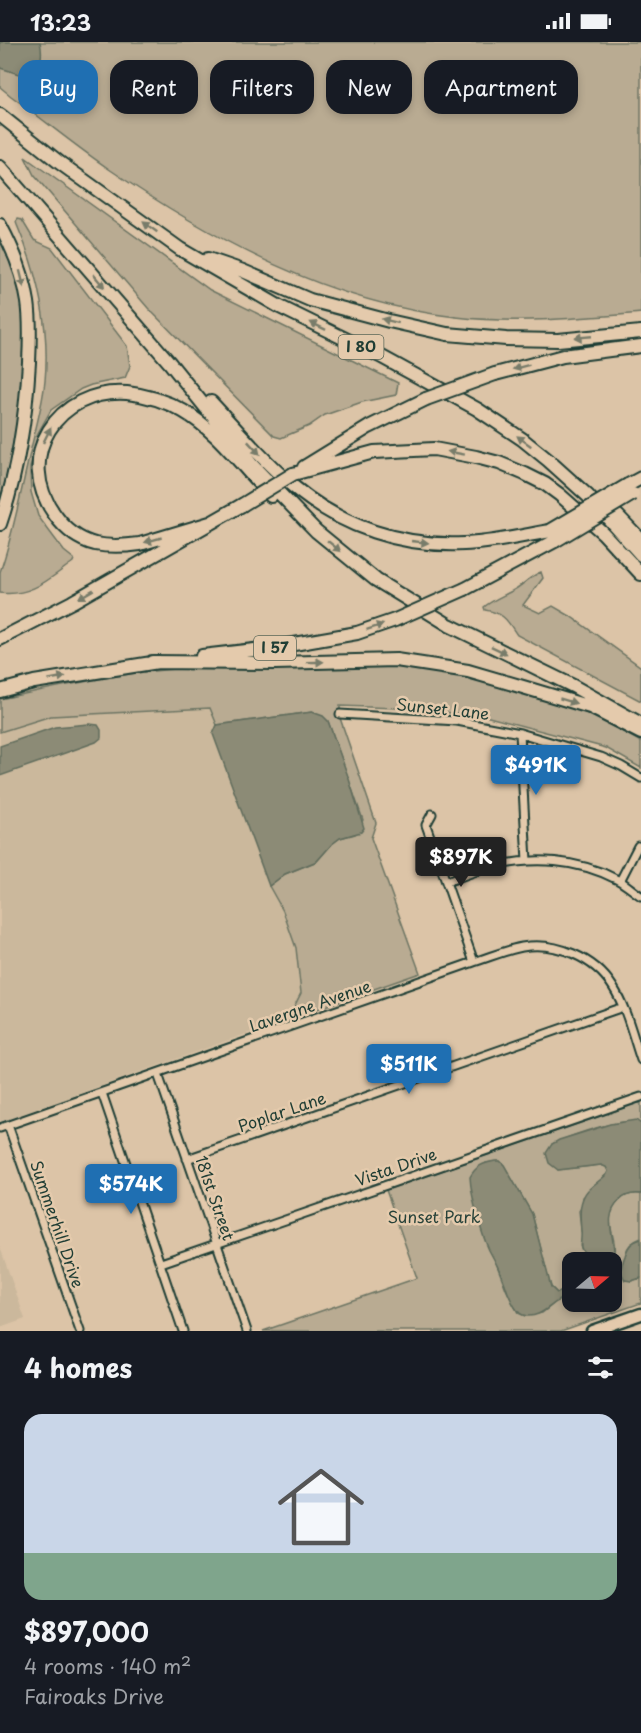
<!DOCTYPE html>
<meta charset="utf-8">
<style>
:root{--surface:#171b24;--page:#20242c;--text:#f1f3f6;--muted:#9ea1a6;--accent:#1f6fb2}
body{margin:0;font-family:"Playpen Sans",sans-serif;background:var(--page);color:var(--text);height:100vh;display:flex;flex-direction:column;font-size:22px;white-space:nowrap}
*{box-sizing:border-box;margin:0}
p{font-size:20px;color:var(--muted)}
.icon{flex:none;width:33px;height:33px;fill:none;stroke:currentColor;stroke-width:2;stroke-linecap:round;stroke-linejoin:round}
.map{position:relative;height:1289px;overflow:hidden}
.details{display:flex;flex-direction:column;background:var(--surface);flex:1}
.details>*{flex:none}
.banner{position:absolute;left:18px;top:18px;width:606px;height:54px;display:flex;gap:12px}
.needle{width:39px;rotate:71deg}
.controls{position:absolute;left:562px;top:1210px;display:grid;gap:12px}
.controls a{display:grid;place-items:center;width:60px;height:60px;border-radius:12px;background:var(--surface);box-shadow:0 3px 9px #0003;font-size:30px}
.price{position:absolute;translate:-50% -51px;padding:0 14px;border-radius:6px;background:var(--accent);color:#fff;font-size:20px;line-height:39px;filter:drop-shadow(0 2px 3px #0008)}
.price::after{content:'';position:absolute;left:50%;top:36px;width:18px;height:14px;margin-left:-9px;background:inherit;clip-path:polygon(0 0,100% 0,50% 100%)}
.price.on{background:#222;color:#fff}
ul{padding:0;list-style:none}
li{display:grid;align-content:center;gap:12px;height:318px;padding:0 24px}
li span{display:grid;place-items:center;height:186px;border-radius:18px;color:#555}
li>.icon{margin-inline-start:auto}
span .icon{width:108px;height:108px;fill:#fffc;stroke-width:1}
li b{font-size:26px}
h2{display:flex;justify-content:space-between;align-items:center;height:72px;padding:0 24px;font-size:26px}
.chip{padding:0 21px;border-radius:18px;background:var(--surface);box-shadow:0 3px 9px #0003;font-size:21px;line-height:54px}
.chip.on{background:var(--accent);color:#fff}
.status{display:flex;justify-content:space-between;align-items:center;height:42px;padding:0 30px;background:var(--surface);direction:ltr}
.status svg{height:16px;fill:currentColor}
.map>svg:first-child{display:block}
.built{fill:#cbb89c}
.green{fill:#b9ab92;stroke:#6c7463;stroke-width:1.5}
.water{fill:#8c8b76;stroke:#606c5c;stroke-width:1.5}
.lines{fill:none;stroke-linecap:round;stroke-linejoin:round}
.minor-casing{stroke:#1f3d34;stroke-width:11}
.primary-casing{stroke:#1f3d34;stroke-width:15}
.motorway-casing{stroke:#1f3d34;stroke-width:16}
.minor{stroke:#e4caac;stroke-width:7}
.primary{stroke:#e4caac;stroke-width:10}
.motorway{stroke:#e4caac;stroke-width:12}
.motorway-bridge-casing{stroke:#1f3d34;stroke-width:16;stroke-linecap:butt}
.motorway-bridge{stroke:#e4caac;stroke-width:12}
.oneway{fill:#787c6a}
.labels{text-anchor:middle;stroke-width:5;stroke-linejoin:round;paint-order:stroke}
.shield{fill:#e4caac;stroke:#5a6758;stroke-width:1.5}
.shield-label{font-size:15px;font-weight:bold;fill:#1f3d34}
.street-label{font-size:16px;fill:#1f3d34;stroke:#e4caac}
.park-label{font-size:16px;fill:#274239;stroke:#e4caac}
</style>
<div class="status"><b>13:23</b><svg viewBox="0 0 49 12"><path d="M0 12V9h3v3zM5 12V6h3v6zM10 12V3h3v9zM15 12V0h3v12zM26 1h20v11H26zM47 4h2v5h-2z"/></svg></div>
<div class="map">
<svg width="641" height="1289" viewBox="0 0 641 1289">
<rect width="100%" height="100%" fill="#dcc4a7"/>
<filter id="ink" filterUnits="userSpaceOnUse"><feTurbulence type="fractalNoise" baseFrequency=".0167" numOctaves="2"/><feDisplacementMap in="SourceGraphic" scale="12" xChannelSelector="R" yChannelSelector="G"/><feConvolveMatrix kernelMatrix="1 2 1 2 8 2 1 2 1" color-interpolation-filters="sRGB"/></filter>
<g filter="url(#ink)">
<path class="built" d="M210,666L217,683L213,692L269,844L283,869L296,906L301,951L288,977L0,1080V690L51,674Z
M0,1205L25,1277L0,1286Z"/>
<path class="green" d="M0,0H641V271C580,276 517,282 456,275C329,261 213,198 109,127C75,104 44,78 11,54L0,45Z
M25,115L210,248L398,341L396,353L362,360L325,373L309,384L281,396L274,394L148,266L34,133Z
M18,177L22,178L34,198L52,206L127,304L130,324L125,336L91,343L81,347L51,368L38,391L30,426L31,450L38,474L64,509L74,517L73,520C49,537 31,555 0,551V530C12,496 19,459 27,424C33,395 42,368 45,339C50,286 38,231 17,183L16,180Z
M0,192L21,245L24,284L25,328L12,420L0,463Z
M541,530L543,536L523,563L540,571L553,564L570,574L641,625V659L517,593C507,578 504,571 485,568L484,565C495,556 506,553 517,546C526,540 531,534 541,530Z
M397,622L474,634L570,664L607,681L641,700V726L606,706L485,674L397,666L340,664V676L376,781L371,796L420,931L288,977L301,951L296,906L283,869L269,844L285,832L317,819L332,802L340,796L355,792L363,778L328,679L312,670L217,683L210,666L51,674L0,690V657C48,647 96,636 144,630C228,620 313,623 397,622Z
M641,1060V1082C622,1074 572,1093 552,1102L558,1128L601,1123L606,1125L608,1129L607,1132L583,1155V1163L579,1169L582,1196L580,1203L582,1208L597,1221H573V1247L557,1251L551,1245L549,1239L532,1172L504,1123L500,1119L486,1121L489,1207L495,1218L506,1247L518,1271L525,1274L542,1271L556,1260L573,1252V1260H612V1221H602L603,1216L613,1213C620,1196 599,1179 619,1159C625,1152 632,1151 641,1152V1196C618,1205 626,1221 631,1239L641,1236V1261L561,1289H263L417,1236L386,1148Z"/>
<path class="water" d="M0,0H40C43,12 42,35 24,33C16,32 8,28 0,26Z
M312,670L323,674L328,679L349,737L364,786L361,790L340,796L332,802L317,819L285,832L269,844L213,692L217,683Z
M89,682L98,683L101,688V696L96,700L0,734V704L55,685Z
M636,1078L641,1082V1152C632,1151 625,1152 619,1159C604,1174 613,1191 614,1209L610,1215L603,1216L602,1221H597C593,1217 586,1213 582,1208C579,1204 582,1195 581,1189C580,1176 578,1159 588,1148C594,1142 601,1138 607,1132L608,1129L606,1125L601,1123L558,1128L549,1121L546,1111L552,1102L559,1098L610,1082Z
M495,1119H500L504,1123L532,1172L551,1245L557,1251L573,1247V1252C568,1254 561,1256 556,1260C546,1267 537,1277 523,1273C515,1271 507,1249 505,1242C501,1230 495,1219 489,1208C481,1191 471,1154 470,1135C476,1124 483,1121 495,1119Z
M641,1197V1236L631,1239L625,1238C619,1228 621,1225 625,1214C628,1204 631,1200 641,1197Z"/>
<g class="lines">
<g class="minor-casing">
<path id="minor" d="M340,672L457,679L520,691L601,715L621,724L641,736
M520,691L527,819
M432,772L426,783L474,920
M620,839L638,804
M446,840C460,835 475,829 490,825C532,814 579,817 618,838C626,842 633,849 641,854
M158,1032L247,1289
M102,1051L183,1289
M8,1083L80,1289
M0,1086L474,920C490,915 506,908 522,905C556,899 595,916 613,945C627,967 633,995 641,1018
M187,1117L623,965
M161,1221L641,1055"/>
</g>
<g class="primary-casing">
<path id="primary" d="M592,1289L641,1272"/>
</g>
<g class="motorway-casing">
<path id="motorway" d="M0,73L60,121L180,207L280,265L380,314L477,367L522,397L548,418L588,454L641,513
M0,125L169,320L252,423L316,489L376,538L449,583L573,644L641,682
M0,183C13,207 24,233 28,260C31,280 30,300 29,320C26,375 18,429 0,482
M208,217L243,229L310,258L389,279L447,292L506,297L558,298L641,290
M495,332L563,314L641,304
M211,360C238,389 264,420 294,445C342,485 402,505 464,502C493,501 522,494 550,489
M304,425L369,385L426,357
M293,432L374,410L434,407L476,415L499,421L525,432L545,442L560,453L603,491L641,532
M628,443L641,436
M615,471L641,498
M210,481L140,502C126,504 110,505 95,502C79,498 65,487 55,473C13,415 57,346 127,351C146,353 166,359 183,369C218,389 242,425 271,454
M465,547L555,499
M0,597L72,560L242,463
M202,614L271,606L357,591L395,578
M152,620L275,621L396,618L468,629L523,645L590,665L641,691
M0,649L34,640L158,620"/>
</g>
<use href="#minor" class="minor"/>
<use href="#primary" class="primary"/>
<use href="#motorway" class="motorway"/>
<g class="motorway-bridge-casing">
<path id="motorway-bridge" d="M426,357L495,332
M242,463L293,432
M550,489L628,443
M555,499L633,452
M395,578L465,547"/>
</g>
<use href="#motorway-bridge" class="motorway-bridge"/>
</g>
<defs><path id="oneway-solid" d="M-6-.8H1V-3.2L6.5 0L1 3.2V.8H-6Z" transform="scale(1.5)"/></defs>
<g class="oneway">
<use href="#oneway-solid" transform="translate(150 185) rotate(-144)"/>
<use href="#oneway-solid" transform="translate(22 237) rotate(76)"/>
<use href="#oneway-solid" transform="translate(99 239) rotate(50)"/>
<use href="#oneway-solid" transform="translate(390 279) rotate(-166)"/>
<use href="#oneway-solid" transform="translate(318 284) rotate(-154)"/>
<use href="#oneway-solid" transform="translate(583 295) rotate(175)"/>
<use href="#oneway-solid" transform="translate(521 325) rotate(165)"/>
<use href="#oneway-solid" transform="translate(47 393) rotate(-64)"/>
<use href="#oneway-solid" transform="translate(524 399) rotate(-144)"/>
<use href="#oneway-solid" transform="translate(254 406) rotate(47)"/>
<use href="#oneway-solid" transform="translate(456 411) rotate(-170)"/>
<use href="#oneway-solid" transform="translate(153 498) rotate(164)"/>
<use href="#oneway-solid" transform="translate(420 500) rotate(6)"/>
<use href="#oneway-solid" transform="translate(334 504) rotate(39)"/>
<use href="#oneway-solid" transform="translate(86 552) rotate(150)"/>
<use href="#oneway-solid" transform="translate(375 585) rotate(-18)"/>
<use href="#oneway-solid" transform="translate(499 608) rotate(26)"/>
<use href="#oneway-solid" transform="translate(315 620) rotate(-1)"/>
<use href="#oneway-solid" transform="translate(57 636) rotate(-10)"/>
<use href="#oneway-solid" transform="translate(568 659) rotate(17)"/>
</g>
</g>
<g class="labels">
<g class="shield">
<rect x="338.5" y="293" width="45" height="24" rx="4.5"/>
<rect x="254" y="594" width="42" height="24" rx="4.5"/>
</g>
<g class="shield-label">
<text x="361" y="310">I 80</text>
<text x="275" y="611">I 57</text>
</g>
<g class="street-label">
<text transform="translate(443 667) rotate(6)" y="6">Sunset Lane</text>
<text transform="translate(310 964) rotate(-19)" y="6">Lavergne Avenue</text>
<text transform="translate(282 1070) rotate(-19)" y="6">Poplar Lane</text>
<text transform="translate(396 1125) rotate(-19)" y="6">Vista Drive</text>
<text transform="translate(215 1156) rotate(71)" y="6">181st Street</text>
<text transform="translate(57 1182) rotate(71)" y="6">Summerhill Drive</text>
</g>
<g class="park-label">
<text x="434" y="1181">Sunset Park</text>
</g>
</g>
</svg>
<div class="controls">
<a><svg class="needle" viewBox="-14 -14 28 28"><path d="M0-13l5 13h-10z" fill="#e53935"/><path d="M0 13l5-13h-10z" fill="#9ea1a6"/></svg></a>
</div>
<b class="price" style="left:536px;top:754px">$491K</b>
<b class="price on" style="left:461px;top:846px">$897K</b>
<b class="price" style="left:409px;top:1053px">$511K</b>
<b class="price" style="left:131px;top:1173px">$574K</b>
<div class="banner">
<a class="chip on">Buy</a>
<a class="chip">Rent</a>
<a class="chip">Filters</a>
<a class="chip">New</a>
<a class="chip">Apartment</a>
</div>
</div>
<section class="details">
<h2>4 homes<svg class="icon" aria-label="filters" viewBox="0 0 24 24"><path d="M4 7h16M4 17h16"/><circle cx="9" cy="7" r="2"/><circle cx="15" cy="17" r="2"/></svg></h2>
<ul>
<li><span style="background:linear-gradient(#c9d6e8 75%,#7fa58c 0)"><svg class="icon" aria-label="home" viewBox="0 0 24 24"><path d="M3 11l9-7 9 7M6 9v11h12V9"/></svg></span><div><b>$897,000</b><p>4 rooms · 140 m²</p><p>Fairoaks Drive</p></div></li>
</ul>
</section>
